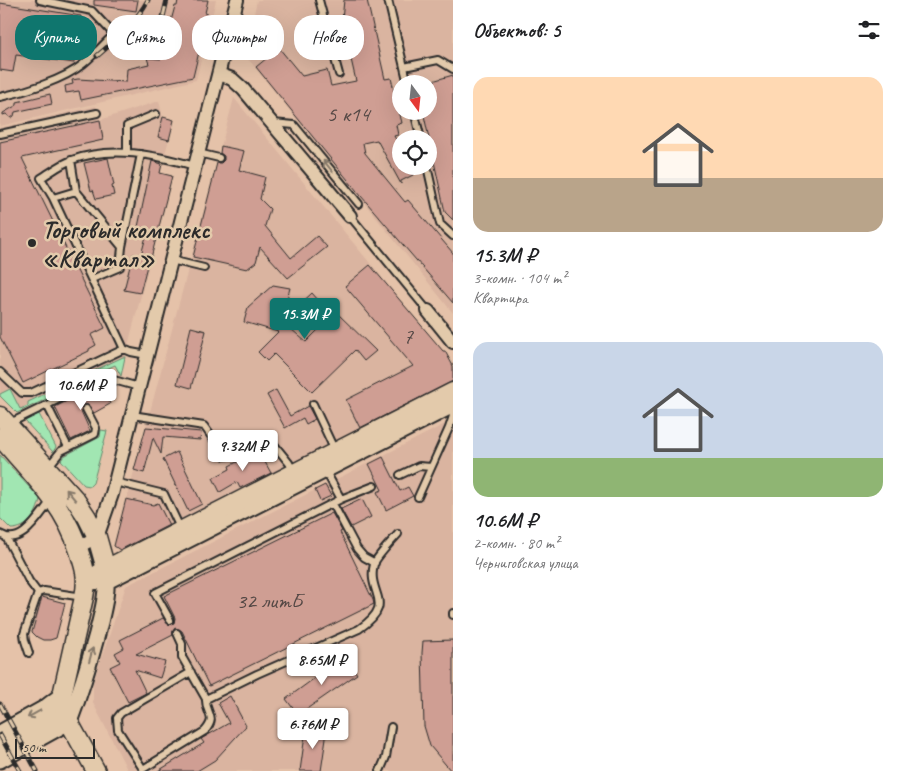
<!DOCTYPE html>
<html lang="ru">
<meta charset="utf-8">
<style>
:root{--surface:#fff;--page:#f2f2f2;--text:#202124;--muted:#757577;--accent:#0f766e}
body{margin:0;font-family:Caveat,sans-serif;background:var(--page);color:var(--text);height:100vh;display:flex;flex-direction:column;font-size:19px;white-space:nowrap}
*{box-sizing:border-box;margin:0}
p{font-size:16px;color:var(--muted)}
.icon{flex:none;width:28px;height:28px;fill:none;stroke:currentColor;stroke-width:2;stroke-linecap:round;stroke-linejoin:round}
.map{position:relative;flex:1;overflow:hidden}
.sheet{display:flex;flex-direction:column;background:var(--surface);width:450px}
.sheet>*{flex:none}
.guide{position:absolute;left:15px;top:15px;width:362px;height:45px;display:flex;gap:10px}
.needle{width:32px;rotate:165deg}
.fabs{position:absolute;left:392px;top:75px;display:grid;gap:10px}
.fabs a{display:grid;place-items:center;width:45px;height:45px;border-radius:50%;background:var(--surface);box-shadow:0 5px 20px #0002;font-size:25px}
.scale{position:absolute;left:15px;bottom:12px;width:80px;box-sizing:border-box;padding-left:5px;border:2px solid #2b2b2b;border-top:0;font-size:14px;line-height:18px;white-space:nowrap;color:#2b2b2b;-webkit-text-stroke:4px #e3caab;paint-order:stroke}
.price{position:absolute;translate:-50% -42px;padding:0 11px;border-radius:5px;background:#fff;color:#222;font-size:16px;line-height:32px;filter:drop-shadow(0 1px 2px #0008)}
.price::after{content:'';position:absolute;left:50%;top:30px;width:15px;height:11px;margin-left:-8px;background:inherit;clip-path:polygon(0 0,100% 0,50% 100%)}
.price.on{background:var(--accent);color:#fff}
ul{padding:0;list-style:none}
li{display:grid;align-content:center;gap:10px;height:265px;padding:0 20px}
li span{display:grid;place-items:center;height:155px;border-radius:15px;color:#555}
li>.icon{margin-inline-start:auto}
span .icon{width:90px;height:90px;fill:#fffc;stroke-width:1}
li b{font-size:21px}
h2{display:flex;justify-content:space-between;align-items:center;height:60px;padding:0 20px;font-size:21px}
.tag{padding:0 18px;border-radius:20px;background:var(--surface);box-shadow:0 5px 20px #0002;font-size:18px;line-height:45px}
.tag.on{background:var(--accent);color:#fff}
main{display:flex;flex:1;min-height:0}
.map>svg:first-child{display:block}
.built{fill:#dab4a0;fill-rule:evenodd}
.green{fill:#a1e6b2;stroke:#66886e}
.building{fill:#cf9e93;stroke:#2b2b2b}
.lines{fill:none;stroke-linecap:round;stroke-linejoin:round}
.service-casing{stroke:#2b2b2b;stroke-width:10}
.minor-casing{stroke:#2b2b2b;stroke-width:16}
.tertiary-casing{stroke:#2b2b2b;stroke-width:19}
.secondary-casing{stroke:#2b2b2b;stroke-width:21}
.service{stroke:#e3caab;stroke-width:6}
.minor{stroke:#e3caab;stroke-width:12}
.tertiary{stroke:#e3caab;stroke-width:15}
.secondary{stroke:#e3caab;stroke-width:18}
.rail-casing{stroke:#2b2b2b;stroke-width:5}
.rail{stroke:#e3caab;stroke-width:3;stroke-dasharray:9;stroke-linecap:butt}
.oneway{stroke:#877a6b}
.poi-dot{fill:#2b2b2b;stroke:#e3caab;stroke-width:2}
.labels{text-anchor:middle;stroke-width:5;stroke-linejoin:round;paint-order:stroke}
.number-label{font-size:22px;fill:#544845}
.poi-label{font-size:25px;font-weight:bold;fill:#2b2b2b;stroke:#e3caab;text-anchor:start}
</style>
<main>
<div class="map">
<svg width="453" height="771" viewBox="0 0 453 771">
<rect width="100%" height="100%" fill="#e5c2a9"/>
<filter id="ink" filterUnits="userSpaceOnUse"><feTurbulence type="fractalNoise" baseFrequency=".02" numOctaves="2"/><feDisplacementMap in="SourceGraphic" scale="10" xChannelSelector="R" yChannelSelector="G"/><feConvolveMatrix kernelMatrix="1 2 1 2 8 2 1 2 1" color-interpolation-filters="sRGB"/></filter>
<g filter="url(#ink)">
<path class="built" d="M0,0H216L196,80L0,126Z
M257,0H453V313L245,55ZM401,84H429V111H401ZM401,139H429V166H401Z
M234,98L453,364V383L120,551L114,546Z
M159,101L163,117L174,120L160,173L172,176L125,357H123L20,410L10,389L0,394V128L96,106L100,120Z
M453,420V771H128L93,703V683L126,586Z"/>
<path class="green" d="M123,357H125L121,376L115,365L98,373L97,375L17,413L0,396V394L10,389L20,409L28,406V402Z
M39,414L56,447L53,452L25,421Z
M101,430L107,431L93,483L90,486L84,485L61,460L64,456L100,437Z
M0,455L40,499C37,514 28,529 11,529L0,518Z"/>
<path class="building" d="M94,0H138L136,11L94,5Z
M178,0H208L205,13L208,14L193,77L81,100L79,91L66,93L65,86L73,84L72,80L78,79L126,82L127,69L149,64L147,58L161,59L175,6H177Z
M344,0H367L385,79L391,78L402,123L396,125L398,135L394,136L401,148V166H411L415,174L401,181V184L377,140L363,143L365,153L405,202L408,200L453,253V303L361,196L256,67L279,48L302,76L327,70L331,86L356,81L342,20Z
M0,3L81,16L74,63L16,55L13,72L0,70Z
M453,75V220L445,212L423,111H429V82Z
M50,94L52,104L15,112L14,116L11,118L6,114L3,115V113L17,105V102Z
M163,117L174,120L169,140L158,137Z
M100,120L103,140L22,158L105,328L91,335L96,345L89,349V351L23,383L0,337V142Z
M221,146L244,151L239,170L265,177L260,199L270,209L265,226L291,258L317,236L327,247L288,278L260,247L256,262L247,269L193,257L217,163H221L224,160V156L220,153Z
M108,158L114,185L112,186L114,195L96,199L93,190L91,191L84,163Z
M152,161L162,164L160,173L172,176L151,258L141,255L148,229L138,227Z
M133,254L149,258L140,293L124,290Z
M370,265L443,351H445L453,366V381L360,428L346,400L413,366L345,286Z
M273,285L290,288L280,325L283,322L306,342L336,312L376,351L364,361L355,350L312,392L274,354L267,361L258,352L278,332L244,322L248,307Z
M312,293L319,301L304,316L296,308Z
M191,327L206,331L191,388L177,384Z
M100,384L110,404L94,413L88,405L82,406L81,411L90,431L71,440L55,407L75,397L78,403H83L86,399L84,392Z
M276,390L290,416L308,406L315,419L306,424L303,418L285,428L267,395Z
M146,427L201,432L200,440L163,437L161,454L153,438L144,473L134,470Z
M259,451L271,473L240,488L237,482L220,492L213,478L230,469L229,466Z
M177,452L202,504L188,511L163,459Z
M383,457L400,491L408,487L413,496L386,510L377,492L382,490L369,464Z
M325,485L331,496L320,501L315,490Z
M126,499L153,505L158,503L169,525L120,550L114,546Z
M362,499L371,517L351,527L341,509Z
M332,513L342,531L340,532L373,600L374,604L209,686L182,631L175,628L173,631V635L136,654L165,662L160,678L135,670L146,693L128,702L110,667L120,662L115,653L124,648L120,640L163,618L168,624L174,623L175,618L164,596Z
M42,597L65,603L56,638L50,640H43L37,637L32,632Z
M453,640V771H451L430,746L424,726L422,653L423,641Z
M345,656L357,674L298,715L286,699Z
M230,696L246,726L215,760L197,771H158L204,743L201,739L229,723L218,703Z
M306,728L327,731L321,771H300Z"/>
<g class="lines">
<g class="service-casing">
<path id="service" d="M40,0L92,11L131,53
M319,0L339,74
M388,0L408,84
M404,67L438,60L453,69
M0,97C24,92 64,80 83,64C94,55 104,44 114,34
M414,111L421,139
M273,123L294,125L359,204
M0,134L97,113
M127,153V126L156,114
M198,153L219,158
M71,160L76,191L122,247
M427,166L440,224L453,236
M53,198L76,191
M350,216L428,311
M171,260L204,268
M92,279L120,267L122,247L141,154
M147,355L131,352L124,349L53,198L41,178C51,172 61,164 72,160C112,145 155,155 195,166
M0,372L22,393H31L124,349
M77,390L81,399
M313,404L335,451
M47,405L103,377L139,387
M132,415L204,426L225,456L272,442L289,463L294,472
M8,424L47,405L68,447
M48,467L61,451L95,434L96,428L86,409
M325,470L341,499
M400,475L419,466L431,467
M115,482L164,494L181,530
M418,497L449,428L453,416L450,406
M333,504L357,549L364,557L375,563
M0,534C22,548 39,515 51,501
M6,537L29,581L38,593
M453,613V615
M170,620L155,593L341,499L374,486
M177,633L182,644V657L206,699L257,674L359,629C398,602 366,595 374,564C377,556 392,541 398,534
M29,653L25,641L24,634L38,593L44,591L83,597
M191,672L121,713L117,718L118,730L143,769L205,731C218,715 205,715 206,699
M380,771L386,757L391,727"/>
</g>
<g class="minor-casing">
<path id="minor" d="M219,74L232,79L243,89L350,216
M428,311L453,342
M78,547L97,537L112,494L237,0"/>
</g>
<g class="tertiary-casing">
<path id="tertiary" d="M87,582L107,581L453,405
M0,733L45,708L62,695
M0,748L60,715
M0,760L69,722C80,693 89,664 97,634C102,614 108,593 106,573"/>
</g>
<g class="secondary-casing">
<path id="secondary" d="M0,416L75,499L87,517L97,537L106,569
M0,437C31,473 65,505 79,551C85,569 88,578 84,597L62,695L65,713L69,722L96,771
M87,582L106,569L453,392"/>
</g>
<use href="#service" class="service"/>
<use href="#minor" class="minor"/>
<use href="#tertiary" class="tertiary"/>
<use href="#secondary" class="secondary"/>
<g class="rail-casing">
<path id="rail" d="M155,51L167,0
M97,56C116,40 136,22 148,0
M0,704L37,771
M0,735L20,771"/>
</g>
<use href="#rail" class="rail"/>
</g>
<defs><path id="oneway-shaft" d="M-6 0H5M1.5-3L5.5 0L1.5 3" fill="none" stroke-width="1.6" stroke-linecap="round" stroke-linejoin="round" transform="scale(1.25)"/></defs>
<g class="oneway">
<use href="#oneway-shaft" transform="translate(328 166) rotate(-129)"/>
<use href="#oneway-shaft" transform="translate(71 495) rotate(-130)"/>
<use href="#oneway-shaft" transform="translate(91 655) rotate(-75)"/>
<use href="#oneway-shaft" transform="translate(34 714) rotate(151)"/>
</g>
</g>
<circle class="poi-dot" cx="32" cy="243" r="5"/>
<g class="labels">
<g class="number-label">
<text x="348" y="121">5 к14</text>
<text x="408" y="343">7</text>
<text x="269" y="608">32 литБ</text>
</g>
<g class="poi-label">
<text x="42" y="238">Торговый комплекс<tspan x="42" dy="29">«Квартал»</tspan></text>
</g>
</g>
</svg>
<div class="fabs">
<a><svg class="needle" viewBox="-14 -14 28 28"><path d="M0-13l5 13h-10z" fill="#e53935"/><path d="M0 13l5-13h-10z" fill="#757577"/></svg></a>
<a><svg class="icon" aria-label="locate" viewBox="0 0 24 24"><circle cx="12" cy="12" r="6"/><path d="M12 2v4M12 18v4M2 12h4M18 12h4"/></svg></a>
</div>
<div class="scale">50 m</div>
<b class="price on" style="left:305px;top:340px">15.3M ₽</b>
<b class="price" style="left:81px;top:411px">10.6M ₽</b>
<b class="price" style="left:243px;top:472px">9.32M ₽</b>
<b class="price" style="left:322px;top:686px">8.65M ₽</b>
<b class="price" style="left:313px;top:750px">6.76M ₽</b>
<div class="guide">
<a class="tag on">Купить</a>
<a class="tag">Снять</a>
<a class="tag">Фильтры</a>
<a class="tag">Новое</a>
</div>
</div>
<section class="sheet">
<h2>Объектов: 5<svg class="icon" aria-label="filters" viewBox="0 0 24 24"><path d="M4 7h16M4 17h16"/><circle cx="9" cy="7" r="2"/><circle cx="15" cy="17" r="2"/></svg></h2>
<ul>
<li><span style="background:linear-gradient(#ffd9b3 65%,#b9a48a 0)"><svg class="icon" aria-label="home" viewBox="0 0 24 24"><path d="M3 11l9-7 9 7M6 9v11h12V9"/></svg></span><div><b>15.3M ₽</b><p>3-комн. · 104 m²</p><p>Квартира</p></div></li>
<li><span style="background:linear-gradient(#c9d6e8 75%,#8fb573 0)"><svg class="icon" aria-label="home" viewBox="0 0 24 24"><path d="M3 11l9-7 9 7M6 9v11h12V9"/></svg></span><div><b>10.6M ₽</b><p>2-комн. · 80 m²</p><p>Черниговская улица</p></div></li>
</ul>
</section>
</main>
